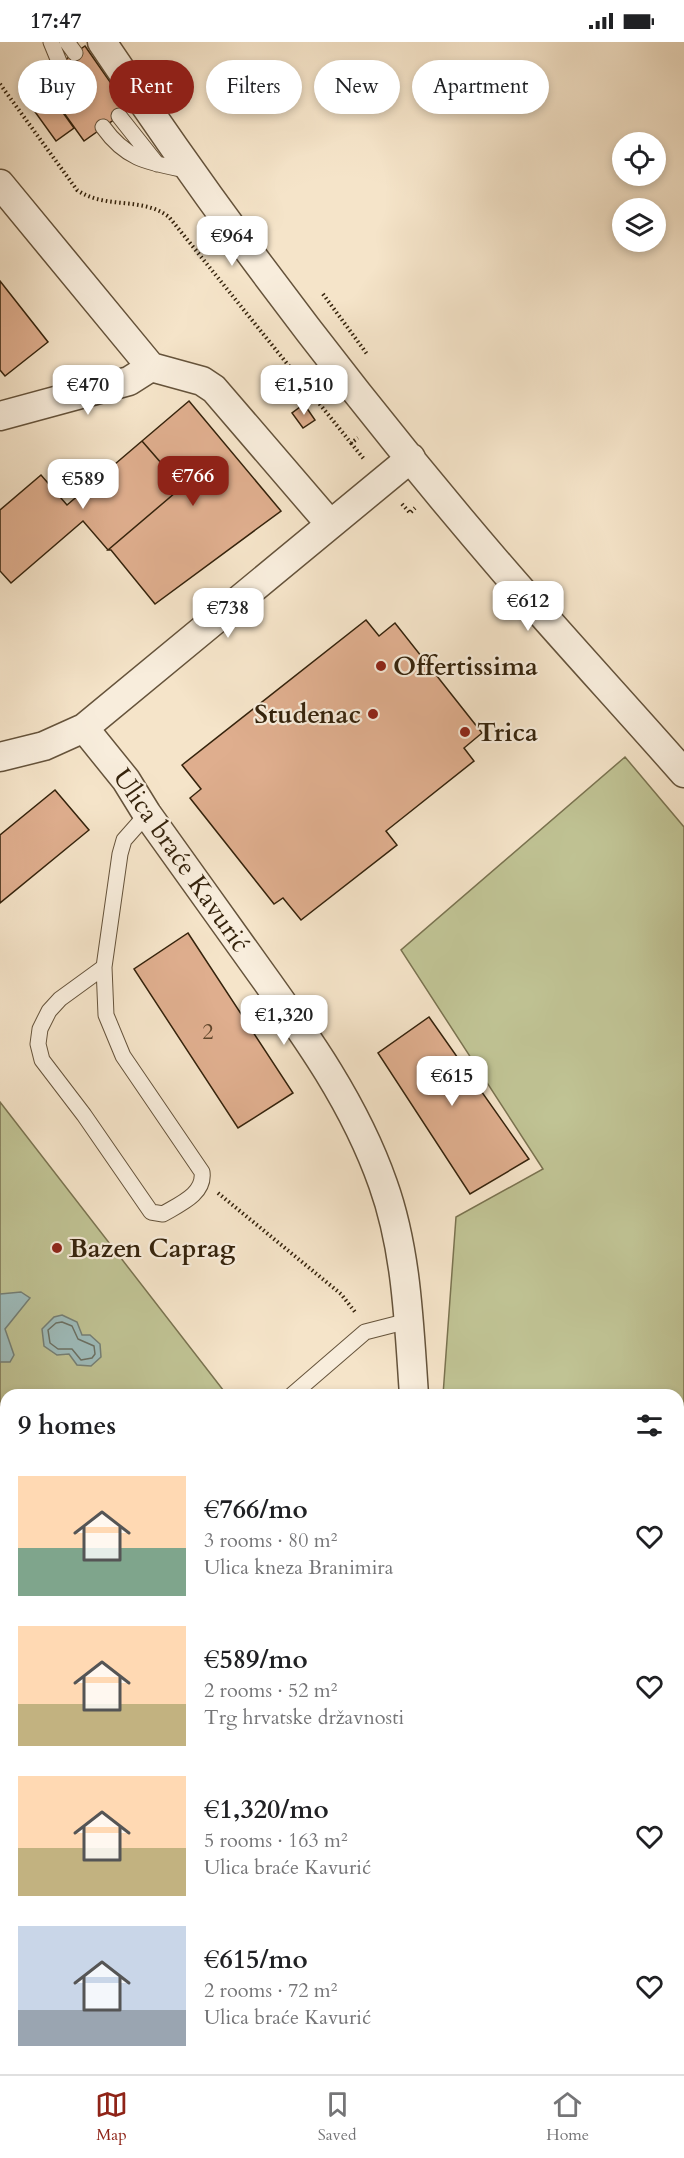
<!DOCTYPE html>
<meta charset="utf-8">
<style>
:root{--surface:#fff;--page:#f6f6f6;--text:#202124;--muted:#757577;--line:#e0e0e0;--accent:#8f2418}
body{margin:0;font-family:Cardo,serif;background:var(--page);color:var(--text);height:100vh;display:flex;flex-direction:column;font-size:22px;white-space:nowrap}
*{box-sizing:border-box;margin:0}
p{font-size:20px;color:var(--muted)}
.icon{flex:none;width:33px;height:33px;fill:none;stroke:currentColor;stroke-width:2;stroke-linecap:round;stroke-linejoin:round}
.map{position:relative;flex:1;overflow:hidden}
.side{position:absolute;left:0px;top:1347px;width:684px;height:686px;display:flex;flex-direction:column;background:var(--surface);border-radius:18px 18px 0 0;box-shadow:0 3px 9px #0003}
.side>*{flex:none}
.hud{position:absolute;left:18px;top:18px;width:648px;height:54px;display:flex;gap:12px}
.buttons{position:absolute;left:612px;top:90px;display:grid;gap:12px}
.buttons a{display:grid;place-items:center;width:54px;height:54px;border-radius:50%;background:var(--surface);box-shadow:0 3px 9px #0003;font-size:30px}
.price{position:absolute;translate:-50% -51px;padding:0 14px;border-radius:12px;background:#fff;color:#222;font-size:20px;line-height:39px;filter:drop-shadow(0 2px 3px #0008)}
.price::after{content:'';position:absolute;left:50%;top:36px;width:18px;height:14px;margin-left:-9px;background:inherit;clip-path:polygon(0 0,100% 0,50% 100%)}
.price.current{background:var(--accent);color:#fff}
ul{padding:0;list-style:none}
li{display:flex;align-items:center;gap:18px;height:150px;padding:0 18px}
li span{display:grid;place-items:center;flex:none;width:168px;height:120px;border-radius:0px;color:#555}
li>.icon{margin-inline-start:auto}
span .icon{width:72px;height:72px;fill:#fffc;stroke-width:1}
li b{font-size:26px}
h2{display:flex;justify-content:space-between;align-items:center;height:72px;padding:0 18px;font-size:26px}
.pill{padding:0 21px;border-radius:27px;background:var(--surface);box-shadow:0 3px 9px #0003;font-size:21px;line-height:54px}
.pill.current{background:var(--accent);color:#fff}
.status{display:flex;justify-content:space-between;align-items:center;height:42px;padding:0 30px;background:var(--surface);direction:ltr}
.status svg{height:16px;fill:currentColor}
.menu{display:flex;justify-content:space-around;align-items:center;height:84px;border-top:2px solid var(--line);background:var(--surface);font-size:16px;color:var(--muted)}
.menu a{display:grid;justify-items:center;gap:3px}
.menu .current{color:var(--accent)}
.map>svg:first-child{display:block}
.green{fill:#c0c394;stroke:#7a7350;stroke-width:1.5}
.water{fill:#9ebdbd;stroke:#747f76;stroke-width:1.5}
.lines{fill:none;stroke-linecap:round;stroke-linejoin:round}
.shore{stroke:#6a7064;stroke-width:1.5}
.building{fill:#dfae8e;stroke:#35230c;stroke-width:1.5}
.service-casing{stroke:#65533b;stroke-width:17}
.minor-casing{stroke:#65533b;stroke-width:31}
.path{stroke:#35230c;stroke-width:4;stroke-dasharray:1.5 3;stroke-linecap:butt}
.service{stroke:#f8eddc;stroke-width:15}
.minor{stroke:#f8eddc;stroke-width:28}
.poi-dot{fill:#8f2418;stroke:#f8eddc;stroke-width:2}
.labels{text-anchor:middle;stroke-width:4.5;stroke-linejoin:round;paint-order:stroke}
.number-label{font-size:22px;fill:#60462c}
.poi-label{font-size:26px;font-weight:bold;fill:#35230c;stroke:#f8eddc;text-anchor:start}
.street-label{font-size:26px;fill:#35230c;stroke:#f8eddc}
</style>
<div class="status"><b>17:47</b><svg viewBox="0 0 49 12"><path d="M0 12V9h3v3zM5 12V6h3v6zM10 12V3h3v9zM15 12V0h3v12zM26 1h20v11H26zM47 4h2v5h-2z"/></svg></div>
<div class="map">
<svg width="684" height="2032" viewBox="0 0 684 2032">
<rect width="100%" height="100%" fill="#f5e4c9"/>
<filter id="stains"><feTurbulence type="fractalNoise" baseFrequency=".00333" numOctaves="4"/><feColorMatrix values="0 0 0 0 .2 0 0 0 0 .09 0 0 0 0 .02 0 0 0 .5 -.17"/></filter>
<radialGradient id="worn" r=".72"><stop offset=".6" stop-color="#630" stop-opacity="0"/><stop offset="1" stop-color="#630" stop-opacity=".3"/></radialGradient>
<path class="green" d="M625,715L684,785V2032H0V1060L227,1353H6V2026H678V1353H443L456,1175L543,1127L401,908Z"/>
<path class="water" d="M21,1250L30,1256L5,1287L14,1313L10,1320H0V1252Z
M62,1273L77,1280L82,1293H90L100,1302L101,1315L91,1324L77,1323L69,1312L57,1313L44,1304L42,1287L54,1275Z"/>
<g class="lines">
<path class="shore" d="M62,1280L72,1284L78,1297L94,1304L95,1312L92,1316L81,1318L72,1307H58L50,1301L48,1288L56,1281Z"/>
</g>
<path class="building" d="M85,4L129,67L84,99L39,36Z
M43,43L74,86L56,99L25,56Z
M0,239L48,300L5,334L0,328Z
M189,359L281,469L155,562L111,508H108L182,445L142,399Z
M304,362L315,378L303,386L292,371Z
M142,399L182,445L108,508L83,479L11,541L0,529V468L41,433L67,463Z
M366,578L379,594L395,581L482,691L464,706L474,719L386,789L397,803L301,878L283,856L274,862L190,756L201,747L182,723Z
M55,748L89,788L0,861V793Z
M188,891L293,1051L238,1086L134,927Z
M429,975L529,1117L470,1152L378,1011Z"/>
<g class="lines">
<g class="service-casing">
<path id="service" d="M51,0L60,22
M67,0L75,11
M119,74L157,122
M103,85C128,120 152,121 191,129
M104,925L60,957L49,969L40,987L38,1002L42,1018L84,1073L151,1170L163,1172C180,1162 205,1152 202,1130L123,1014L106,973L104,925L120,812L124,798L147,772
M292,1353L365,1290L408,1279
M0,1848L6,1847"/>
</g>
<g class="minor-casing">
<path id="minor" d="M102,0C225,184 361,363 506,531C564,598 625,664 684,731
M0,142L151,325L202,339L214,347L330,482
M0,374L129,339L151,325
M84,686L126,738L147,772C184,824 221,875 258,927C307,995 355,1062 383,1142C407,1209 409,1283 414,1353
M0,715L44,704L84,686L411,416
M678,1894L684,1898"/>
</g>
<path class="path" d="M0,42L77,148C106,168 142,154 169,175L351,401L358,396
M323,252L367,312
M351,401L364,417
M402,462L410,471L415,466
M218,1151L341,1252L355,1270"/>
<use href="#service" class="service"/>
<use href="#minor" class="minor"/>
</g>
<g class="poi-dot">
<circle cx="381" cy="624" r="6"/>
<circle cx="373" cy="672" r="6"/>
<circle cx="465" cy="690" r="6"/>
<circle cx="57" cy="1206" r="6"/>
</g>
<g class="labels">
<g class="number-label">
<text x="208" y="997">2</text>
</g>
<g class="poi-label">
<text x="393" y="633">Offertissima</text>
<text x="361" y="681" text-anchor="end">Studenac</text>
<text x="477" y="699">Trica</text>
<text x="69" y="1215">Bazen Caprag</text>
</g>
<g class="street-label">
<text transform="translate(182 818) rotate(55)" y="9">Ulica braće Kavurić</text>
</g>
</g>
<rect width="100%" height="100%" filter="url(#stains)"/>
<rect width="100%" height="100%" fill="url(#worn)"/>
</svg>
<div class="buttons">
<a><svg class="icon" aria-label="locate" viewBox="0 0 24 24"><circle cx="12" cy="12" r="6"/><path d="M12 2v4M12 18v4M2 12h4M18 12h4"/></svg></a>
<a><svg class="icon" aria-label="layers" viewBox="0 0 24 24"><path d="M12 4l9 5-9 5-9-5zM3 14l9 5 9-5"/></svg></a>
</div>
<b class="price" style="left:232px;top:225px">€964</b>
<b class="price" style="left:88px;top:374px">€470</b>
<b class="price" style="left:304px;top:374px">€1,510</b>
<b class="price current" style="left:193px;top:465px">€766</b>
<b class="price" style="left:83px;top:468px">€589</b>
<b class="price" style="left:528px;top:590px">€612</b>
<b class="price" style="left:228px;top:597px">€738</b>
<b class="price" style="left:284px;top:1004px">€1,320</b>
<b class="price" style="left:452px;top:1065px">€615</b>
<div class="hud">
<a class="pill">Buy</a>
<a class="pill current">Rent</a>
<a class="pill">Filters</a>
<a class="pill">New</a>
<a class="pill">Apartment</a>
</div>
<section class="side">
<h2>9 homes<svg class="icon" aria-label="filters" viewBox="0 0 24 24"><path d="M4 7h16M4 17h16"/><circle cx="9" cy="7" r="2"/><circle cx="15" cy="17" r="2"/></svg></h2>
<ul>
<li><span style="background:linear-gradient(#ffd9b3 60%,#7fa58c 0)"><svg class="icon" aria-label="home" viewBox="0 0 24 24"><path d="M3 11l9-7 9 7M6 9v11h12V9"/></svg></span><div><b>€766/mo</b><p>3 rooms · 80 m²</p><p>Ulica kneza Branimira</p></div><svg class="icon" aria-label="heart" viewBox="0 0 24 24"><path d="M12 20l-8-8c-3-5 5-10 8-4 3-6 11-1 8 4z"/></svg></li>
<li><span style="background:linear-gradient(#ffd9b3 65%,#c2b280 0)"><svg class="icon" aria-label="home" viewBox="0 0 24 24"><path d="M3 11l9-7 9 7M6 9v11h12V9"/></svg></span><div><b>€589/mo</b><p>2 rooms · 52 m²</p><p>Trg hrvatske državnosti</p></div><svg class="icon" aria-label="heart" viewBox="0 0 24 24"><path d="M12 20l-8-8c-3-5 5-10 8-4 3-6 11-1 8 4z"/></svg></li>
<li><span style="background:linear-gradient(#ffd9b3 60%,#c2b280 0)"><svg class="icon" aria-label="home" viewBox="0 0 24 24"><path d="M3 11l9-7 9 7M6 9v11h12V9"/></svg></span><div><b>€1,320/mo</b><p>5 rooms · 163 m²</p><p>Ulica braće Kavurić</p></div><svg class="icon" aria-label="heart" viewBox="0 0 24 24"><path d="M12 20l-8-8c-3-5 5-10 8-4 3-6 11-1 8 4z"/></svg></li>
<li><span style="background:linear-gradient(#c9d6e8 70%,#9aa5b1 0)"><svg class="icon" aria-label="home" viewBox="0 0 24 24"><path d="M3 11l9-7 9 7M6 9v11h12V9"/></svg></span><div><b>€615/mo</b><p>2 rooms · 72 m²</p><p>Ulica braće Kavurić</p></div><svg class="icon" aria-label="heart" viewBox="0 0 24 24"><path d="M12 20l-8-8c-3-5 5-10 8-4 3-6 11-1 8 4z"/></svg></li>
</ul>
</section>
</div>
<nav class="menu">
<a class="current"><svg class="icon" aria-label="map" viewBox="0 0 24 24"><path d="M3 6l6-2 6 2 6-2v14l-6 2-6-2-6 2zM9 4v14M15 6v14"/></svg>Map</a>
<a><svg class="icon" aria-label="saved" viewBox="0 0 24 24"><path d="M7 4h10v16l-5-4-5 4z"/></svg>Saved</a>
<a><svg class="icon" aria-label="home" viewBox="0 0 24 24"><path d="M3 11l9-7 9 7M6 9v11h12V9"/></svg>Home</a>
</nav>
